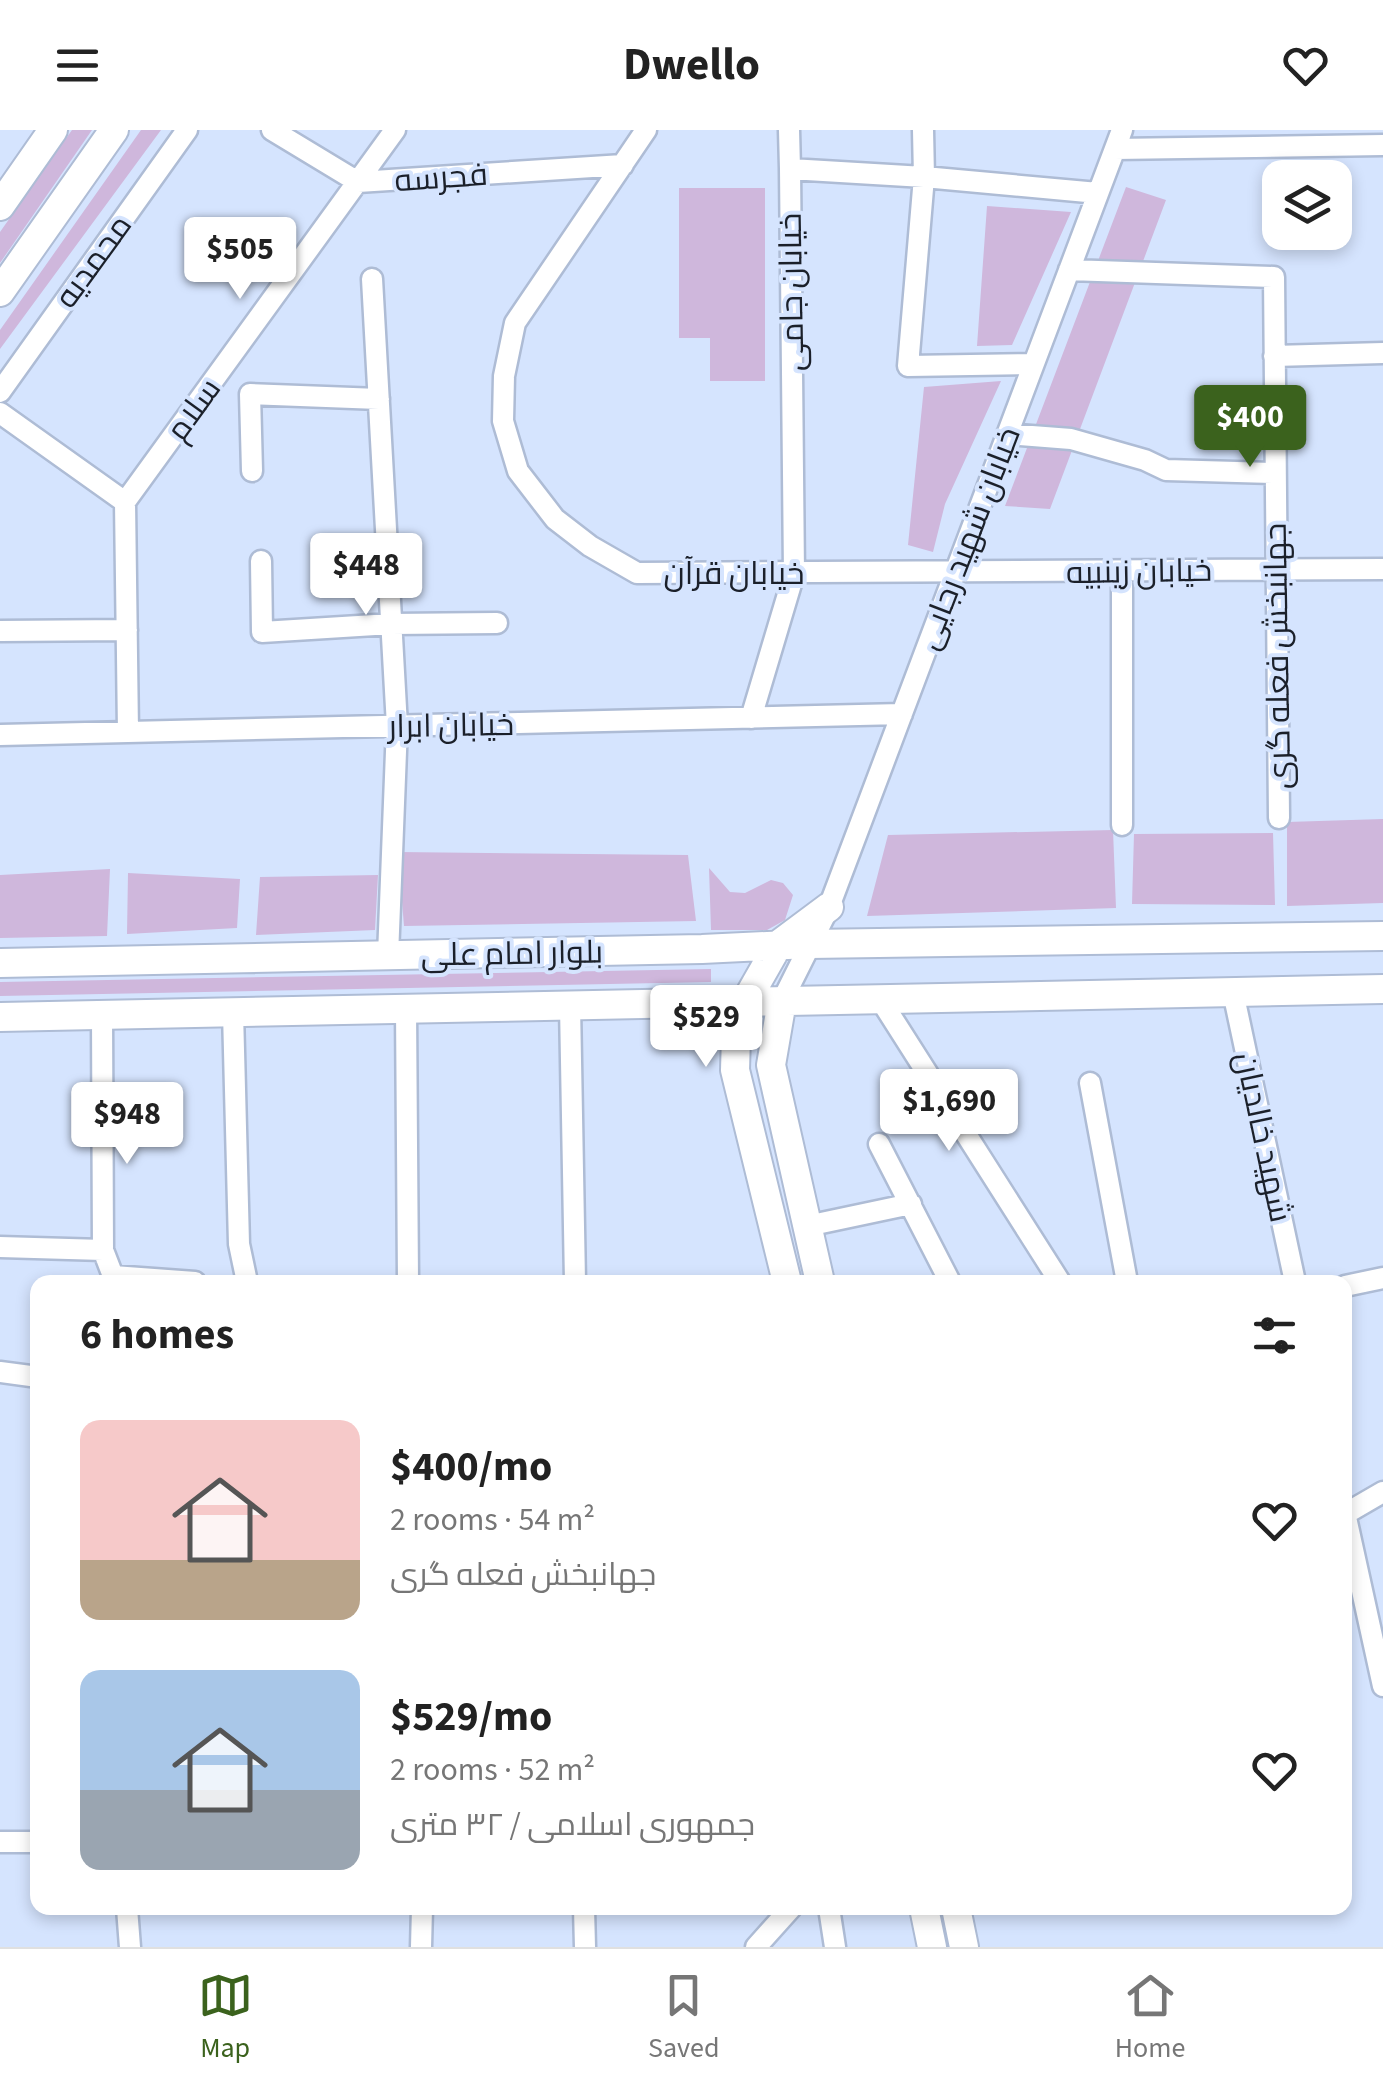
<!DOCTYPE html>
<meta charset="utf-8">
<style>
:root{--surface:#fff;--page:#f2f2f2;--text:#222;--muted:#767676;--line:#e0e0e0;--accent:#3b621d}
body{margin:0;font-family:"Source Sans 3",Cairo,sans-serif;background:var(--page);color:var(--text);height:100vh;display:flex;flex-direction:column;font-size:38px;white-space:nowrap}
*{box-sizing:border-box;margin:0}
p{font-size:32px;color:var(--muted)}
.icon{flex:none;width:55px;height:55px;fill:none;stroke:currentColor;stroke-width:2;stroke-linecap:round;stroke-linejoin:round}
.map{position:relative;flex:1;overflow:hidden}
.drawer{position:absolute;left:30px;top:1145px;width:1322px;height:640px;display:flex;flex-direction:column;background:var(--surface);border-radius:20px;box-shadow:0 5px 15px #0003}
.drawer>*{flex:none}
.controls{position:absolute;left:1262px;top:30px;display:grid;gap:20px}
.controls a{display:grid;place-items:center;width:90px;height:90px;border-radius:20px;background:var(--surface);box-shadow:0 5px 15px #0003;font-size:50px}
.price{position:absolute;translate:-50% -85px;padding:0 22px;border-radius:10px;background:#fff;color:#222;font-size:32px;line-height:65px;filter:drop-shadow(0 2px 5px #0008)}
.price::after{content:'';position:absolute;left:50%;top:60px;width:30px;height:22px;margin-left:-15px;background:inherit;clip-path:polygon(0 0,100% 0,50% 100%)}
.price.current{background:var(--accent);color:#fff}
ul{padding:0;list-style:none}
li{display:flex;align-items:center;gap:30px;height:250px;padding:0 50px}
li span{display:grid;place-items:center;flex:none;width:280px;height:200px;border-radius:20px;color:#555}
li>.icon{margin-inline-start:auto}
span .icon{width:120px;height:120px;fill:#fffc;stroke-width:1}
li b{font-size:42px}
h2{display:flex;justify-content:space-between;align-items:center;height:120px;padding:0 50px;font-size:42px}
header{display:flex;justify-content:space-between;align-items:center;height:130px;padding:0 50px;background:var(--surface);font-size:45px;font-weight:700}
.tab-bar{display:flex;justify-content:space-around;align-items:center;height:140px;border-top:2px solid var(--line);background:var(--surface);font-size:28px;color:var(--muted)}
.tab-bar a{display:grid;justify-items:center;gap:5px}
.tab-bar .current{color:var(--accent)}
.map>svg:first-child{display:block}
.green{fill:#cfb7dc}
.lines{fill:none;stroke-linecap:round;stroke-linejoin:round}
.street-casing{stroke:#aebcd5;stroke-width:25}
.secondary-casing{stroke:#aebcd5;stroke-width:32}
.street{stroke:#fff;stroke-width:20}
.secondary{stroke:#fff;stroke-width:28}
.labels{text-anchor:middle;stroke-width:8;stroke-linejoin:round;paint-order:stroke}
.street-label{font-size:32px;fill:#1b202a;stroke:#d5e4fe}
</style>
<header><svg class="icon" aria-label="menu" viewBox="0 0 24 24"><path d="M4 6h16M4 12h16M4 18h16"/></svg>Dwello<svg class="icon" aria-label="heart" viewBox="0 0 24 24"><path d="M12 20l-8-8c-3-5 5-10 8-4 3-6 11-1 8 4z"/></svg></header>
<div class="map">
<svg width="1383" height="1817" viewBox="0 0 1383 1817">
<rect width="100%" height="100%" fill="#d5e4fe"/>
<path class="green" d="M72,0H92L0,133V102Z
M141,0H161L0,219V200Z
M1126,57L1166,70L1050,379L1005,376Z
M679,58H765V251H710V208H679Z
M987,76L1071,82L1012,215L977,216Z
M1001,251L945,374L933,422L908,415L924,257Z
M1383,689V773L1287,776V692Z
M1113,700L1116,778L867,786L888,705Z
M1273,703L1275,775L1132,774L1134,704Z
M398,722L688,725L696,791L404,796Z
M709,738L730,762L745,763L771,750L783,753L793,765L785,790L767,800H711Z
M110,739L107,806L0,808V745Z
M128,743L240,749L237,798L127,804Z
M378,745L375,800L256,805L260,747Z
M711,839V852L0,866V852Z"/>
<g class="lines">
<g class="street-casing">
<path id="street" d="M272,0L358,52L623,35
M646,0L515,193L504,246L503,291L518,341L555,389L590,416L637,443L1383,439
M789,0L790,39
M923,0L924,47L908,236L1033,234
M1115,19L1383,15
M1069,140L1274,147L1279,688
M372,149L397,596L388,826
M1274,226L1383,223
M0,262L187,0
M0,283L125,372
M1007,304L1071,309L1145,330L1166,340L1275,343
M252,341L250,264L379,269
M261,431L262,502L391,494L497,493
M1122,442V695
M0,501L127,500
M751,588L794,444L790,39L924,47L1098,63
M128,602L125,372L395,0
M0,605L902,584
M1233,862L1295,1152
M880,869L1060,1152
M782,871L829,777L1122,0
M570,875L575,1152
M406,879L408,1152
M233,882L239,1114L247,1152
M102,885L103,1120L113,1146L195,1152
M1090,953L1127,1152
M879,1014L950,1152
M807,1096L911,1074
M0,1117L103,1120
M1345,1156L1383,1148
M0,1242L38,1247
M1345,1383L1383,1556
M1345,1384L1383,1362
M0,1712H38
M127,1778L130,1817
M584,1778L585,1817
M829,1778L835,1817
M421,1817L422,1778
M756,1817L791,1778"/>
</g>
<g class="secondary-casing">
<path id="secondary" d="M0,76L53,0
M0,162L114,0
M0,833L702,819L809,814L1383,806
M782,871L771,935L820,1152
M0,887L1383,859
M787,1152L735,940L736,906L745,873L778,815L829,777
M924,1778L932,1817
M956,1778L964,1817"/>
</g>
<use href="#street" class="street"/>
<use href="#secondary" class="secondary"/>
</g>
<g class="labels">
<g class="street-label">
<text transform="translate(441 47) rotate(-4)" y="11">فجرسه</text>
<text transform="translate(93 131) rotate(-54)" y="11">محمدیه</text>
<text transform="translate(791 162) rotate(-91)" y="11">خیابان جامی</text>
<text transform="translate(193 279) rotate(-54)" y="11">سلام</text>
<text transform="translate(968 408) rotate(-69)" y="11">خیابان شهید رجایی</text>
<text transform="translate(1139 441) rotate(-1)" y="11">خیابان زینبیه</text>
<text x="734" y="454">خیابان قرآن</text>
<text transform="translate(1277 526) rotate(-91)" y="11">جهانبخش فعله گری</text>
<text transform="translate(451 595) rotate(-1)" y="11">خیابان ابرار</text>
<text transform="translate(512 823) rotate(-1)" y="11">بلوار امام علی</text>
<text transform="translate(1264 1007) rotate(78)" y="11">شهید خالدیان</text>
</g>
</g>
</svg>
<div class="controls">
<a><svg class="icon" aria-label="layers" viewBox="0 0 24 24"><path d="M12 4l9 5-9 5-9-5zM3 14l9 5 9-5"/></svg></a>
</div>
<b class="price" style="left:240px;top:172px">$505</b>
<b class="price current" style="left:1250px;top:340px">$400</b>
<b class="price" style="left:366px;top:488px">$448</b>
<b class="price" style="left:706px;top:940px">$529</b>
<b class="price" style="left:949px;top:1024px">$1,690</b>
<b class="price" style="left:127px;top:1037px">$948</b>
<section class="drawer">
<h2>6 homes<svg class="icon" aria-label="filters" viewBox="0 0 24 24"><path d="M4 7h16M4 17h16"/><circle cx="9" cy="7" r="2"/><circle cx="15" cy="17" r="2"/></svg></h2>
<ul>
<li><span style="background:linear-gradient(#f6c9c9 70%,#b9a48a 0)"><svg class="icon" aria-label="home" viewBox="0 0 24 24"><path d="M3 11l9-7 9 7M6 9v11h12V9"/></svg></span><div><b>$400/mo</b><p>2 rooms · 54 m²</p><p>جهانبخش فعله گری</p></div><svg class="icon" aria-label="heart" viewBox="0 0 24 24"><path d="M12 20l-8-8c-3-5 5-10 8-4 3-6 11-1 8 4z"/></svg></li>
<li><span style="background:linear-gradient(#a9c7e8 60%,#9aa5b1 0)"><svg class="icon" aria-label="home" viewBox="0 0 24 24"><path d="M3 11l9-7 9 7M6 9v11h12V9"/></svg></span><div><b>$529/mo</b><p>2 rooms · 52 m²</p><p>جمهوری اسلامی / ۳۲ متری</p></div><svg class="icon" aria-label="heart" viewBox="0 0 24 24"><path d="M12 20l-8-8c-3-5 5-10 8-4 3-6 11-1 8 4z"/></svg></li>
</ul>
</section>
</div>
<nav class="tab-bar">
<a class="current"><svg class="icon" aria-label="map" viewBox="0 0 24 24"><path d="M3 6l6-2 6 2 6-2v14l-6 2-6-2-6 2zM9 4v14M15 6v14"/></svg>Map</a>
<a><svg class="icon" aria-label="saved" viewBox="0 0 24 24"><path d="M7 4h10v16l-5-4-5 4z"/></svg>Saved</a>
<a><svg class="icon" aria-label="home" viewBox="0 0 24 24"><path d="M3 11l9-7 9 7M6 9v11h12V9"/></svg>Home</a>
</nav>
